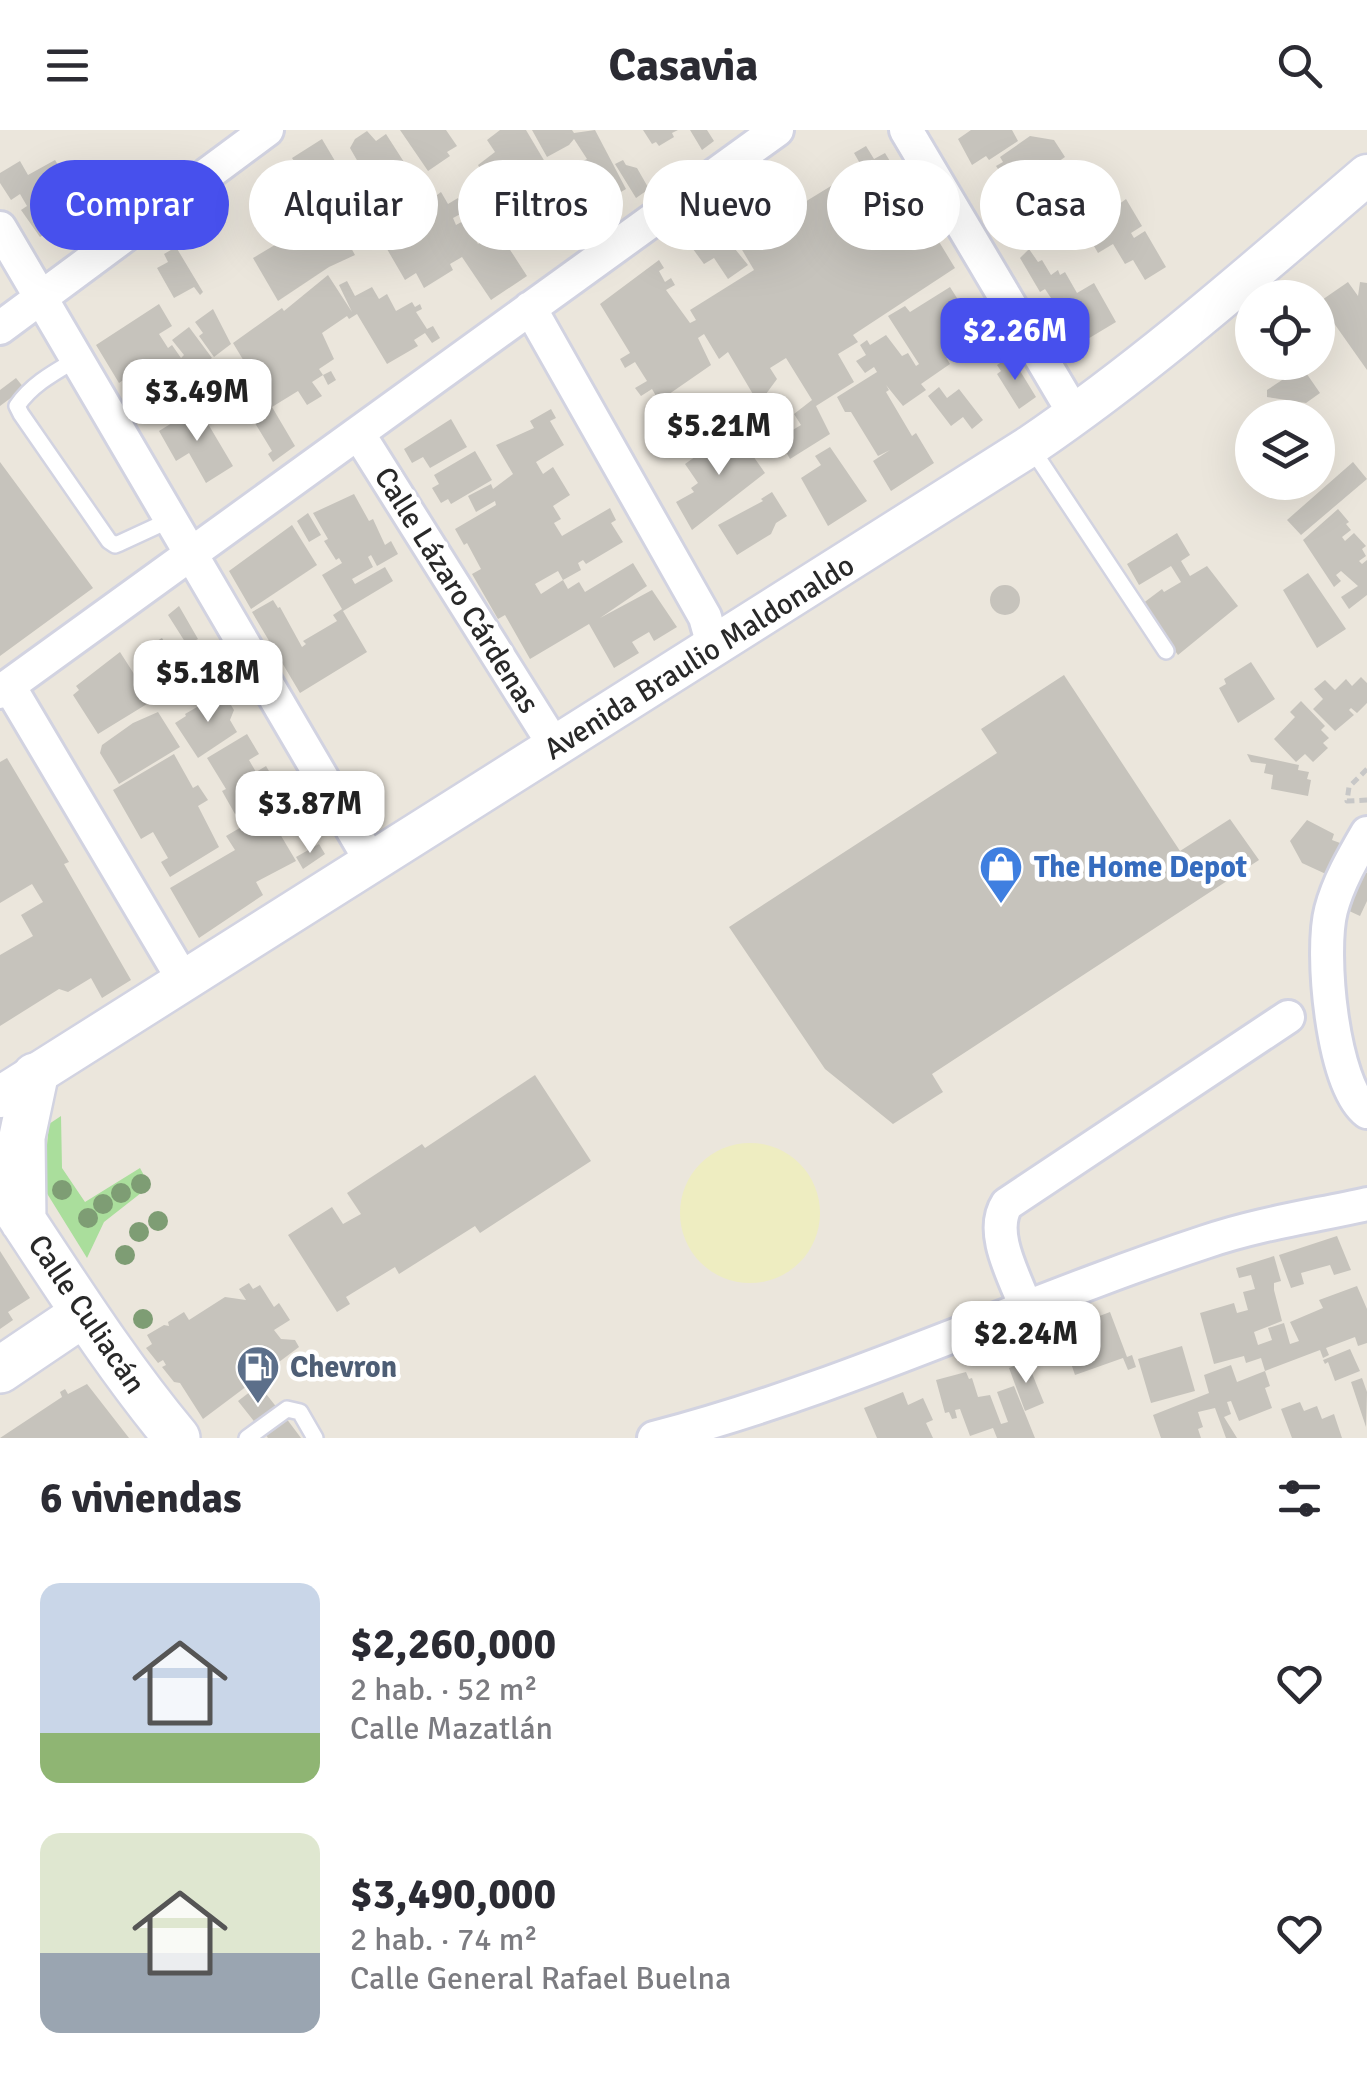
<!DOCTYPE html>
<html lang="es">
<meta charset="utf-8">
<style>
:root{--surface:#fff;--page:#f7f7f7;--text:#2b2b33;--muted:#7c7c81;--accent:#4750ed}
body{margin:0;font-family:Signika,sans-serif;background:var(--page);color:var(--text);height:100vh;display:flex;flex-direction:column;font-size:38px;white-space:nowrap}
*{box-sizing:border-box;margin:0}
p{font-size:32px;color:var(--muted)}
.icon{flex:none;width:55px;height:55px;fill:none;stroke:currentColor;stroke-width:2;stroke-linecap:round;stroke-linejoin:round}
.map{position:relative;height:1308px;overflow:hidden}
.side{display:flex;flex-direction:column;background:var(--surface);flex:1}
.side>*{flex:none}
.hud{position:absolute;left:30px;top:30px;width:1308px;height:90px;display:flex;gap:20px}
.fabs{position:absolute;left:1235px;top:150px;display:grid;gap:20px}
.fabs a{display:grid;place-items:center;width:100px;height:100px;border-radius:50%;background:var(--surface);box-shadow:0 10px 40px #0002;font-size:50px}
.price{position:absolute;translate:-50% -85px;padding:0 22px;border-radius:20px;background:#fff;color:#222;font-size:32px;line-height:65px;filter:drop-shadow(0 2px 5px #0008)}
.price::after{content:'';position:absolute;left:50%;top:60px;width:30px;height:22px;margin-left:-15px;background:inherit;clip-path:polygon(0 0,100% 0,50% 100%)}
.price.active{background:var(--accent);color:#fff}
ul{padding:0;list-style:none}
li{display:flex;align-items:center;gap:30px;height:250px;padding:0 40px}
li span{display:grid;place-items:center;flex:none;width:280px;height:200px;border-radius:20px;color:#555}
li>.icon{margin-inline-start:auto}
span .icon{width:120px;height:120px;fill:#fffc;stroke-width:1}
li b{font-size:42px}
h2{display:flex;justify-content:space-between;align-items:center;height:120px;padding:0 40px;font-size:42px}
.chip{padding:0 35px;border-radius:45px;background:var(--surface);box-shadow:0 10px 40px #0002;font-size:35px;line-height:90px}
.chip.active{background:var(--accent);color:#fff}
header{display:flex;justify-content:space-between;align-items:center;height:130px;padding:0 40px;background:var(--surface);font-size:45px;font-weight:700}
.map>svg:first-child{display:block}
.green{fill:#aade9c}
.sand{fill:#eeedc1}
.building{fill:#c6c3bc}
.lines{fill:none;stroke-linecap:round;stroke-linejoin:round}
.service-casing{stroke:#d2d3e1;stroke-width:20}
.minor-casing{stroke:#d2d3e1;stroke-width:38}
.tertiary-casing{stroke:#d2d3e1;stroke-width:45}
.secondary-casing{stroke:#d2d3e1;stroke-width:50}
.path{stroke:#c7c7c7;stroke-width:5;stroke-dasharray:8 5;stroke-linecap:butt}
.service{stroke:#fff;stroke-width:15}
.minor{stroke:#fff;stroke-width:32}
.tertiary{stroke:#fff;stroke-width:40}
.secondary{stroke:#fff;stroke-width:45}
.tree{fill:#7e9d74}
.labels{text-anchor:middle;stroke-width:9;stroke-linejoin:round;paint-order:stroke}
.street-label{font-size:30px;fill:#292929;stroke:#fff}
.shop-label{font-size:30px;font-weight:bold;fill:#366cbe;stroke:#fff;text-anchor:start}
.service-label{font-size:30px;font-weight:bold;fill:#4e5e75;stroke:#fff;text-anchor:start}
</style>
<header><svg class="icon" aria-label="menu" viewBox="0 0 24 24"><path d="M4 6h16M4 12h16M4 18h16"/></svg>Casavia<svg class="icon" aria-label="search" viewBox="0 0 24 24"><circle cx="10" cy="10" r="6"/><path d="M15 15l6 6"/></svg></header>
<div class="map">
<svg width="1367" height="1308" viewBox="0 0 1367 1308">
<rect width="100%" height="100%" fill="#ebe6dc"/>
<path class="green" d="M61,986L62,1038L85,1072L140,1038L147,1051L141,1063L104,1092L87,1128L43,1057L49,994Z"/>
<path class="sand" d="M680 1083a70 70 0 1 1 140 0a70 70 0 1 1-140 0Z"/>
<path class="building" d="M400,0H446L457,16L447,22L450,26L428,41Z
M500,0H526L545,32L496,67L494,62L483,68L478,58L488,53L478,35L495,22L487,10Z
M532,0H572L574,3L595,0L626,59L595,77L577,46L582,40L579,33L587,29L574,9L569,15L547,27Z
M643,0H678L672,3L674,7L659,16L656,12L652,14Z
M690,0H707L714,11L702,20Z
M971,0H1012L1018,11L989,30L986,26L972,35L958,9Z
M367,1L376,11L386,4L429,71L441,62L448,74L458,68L466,81L453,88L456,95L465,90L478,114L494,104L505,112L527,146L491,170L462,127L450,134L453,140L424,158L416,143L405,150L380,107L367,116L341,71L324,81L292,28L322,9L380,107L388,101L398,115L400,113L392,100L412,89L409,85L416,80L400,49L372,65L354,35L358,32L350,18L355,9Z
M1030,6L1054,10L1065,27L1021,58L1017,52L1010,57L996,36L1003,32L1000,27Z
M866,16L874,29L885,23L955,138L853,205L858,212L838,224L854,252L816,276L830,304L790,329L776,304L783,299L786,304L801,295L794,284L812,270L786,228L770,238L777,249L766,264L757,271L728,222L719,229L704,204L698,208L711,235L659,271L652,259L641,266L635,258L647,251L635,232L625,238L620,229L630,223L600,174L659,130L664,138L659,141L665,152L671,148L675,155L666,160L690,193L696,190L690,180L754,140L735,108L779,81L782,86L862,37L854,23Z
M55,30L69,53L56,60L64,73L77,66L92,93L80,101L72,88L40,107L21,80L27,76L20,64L11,70L0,53V43L20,31L28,45Z
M623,30L626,35L637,38L649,59L636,68L615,34Z
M1061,37L1076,57L1049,76L1053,81L1024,102L1015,90L1006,97L996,83Z
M999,54L1004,61L1010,58L1015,66L993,82L983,64Z
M1126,69L1142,96L1131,103L1134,108L1145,101L1166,137L1145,150L1133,130L1125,134L1113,114L1098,123L1086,102L1114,85L1111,80Z
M569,73L586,102L575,110L560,88L565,85L562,77Z
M322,82L324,86L331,82L355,125L329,137L278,171L253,128L305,97L310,93L308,91Z
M714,93L748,135L728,149L714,128L704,134L690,115L705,105L702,101Z
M176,117L203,162L200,165L194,157L174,168L157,138L168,132L164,124Z
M1029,119L1038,132L1042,130L1051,145L1058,140L1060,145L1065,142L1077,163L1094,153L1116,192L1081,213L1045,159L1040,162L1020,128Z
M328,145L352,182L339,155L347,151L355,166L372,157L379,169L387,164L396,181L412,172L415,177L420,174L422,179L416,182L427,199L433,196L440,208L432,213L425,203L414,210L418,216L387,234L357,184L349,189L347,186L322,203L334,229L319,239L323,245L331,241L336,250L328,255L323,245L312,252L322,266L307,275L298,261L272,277L295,316L273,332L268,324L272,321L241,270L260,258L233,213L282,178L284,181Z
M1348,152L1358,166L1360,152L1367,153V240L1319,172Z
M950,157L974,195L941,219L950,234L921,254L926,260L903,276L886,255L889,260L886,262L912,306L916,303L934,333L891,361L873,331L890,320L878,326L851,282H845L837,267L877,242L874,237L865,243L856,231L866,225L860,215L867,210L870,215L886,205L902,226L908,223L916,236L919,234L888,186L905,176L910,182Z
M159,174L172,196L159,204L168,218L172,215L181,228L184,225L172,210L189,197L212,228L157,264L139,239L119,253L96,215Z
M213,179L231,214L214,227L199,206L203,203L195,192Z
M1011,226L1036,267L1019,279L997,244L1001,241L997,235Z
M1289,232H1309L1302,237L1320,263L1306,273L1267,267V260L1288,246Z
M16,248L24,258L0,276V260Z
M939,257L947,268L959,259L983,290L972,299L963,287L951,296L928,266Z
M759,276L769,293L754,302L745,287Z
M198,277L233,336L206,353L189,323L176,331L159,301Z
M551,279L556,288L550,291L564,315L536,332L543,344L553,337L570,365L553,376L561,389L554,393L562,406L610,378L616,390L611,393L623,412L586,434L583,430L578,433L581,440L563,450L558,441L535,454L541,464L563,450L568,459L579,452L585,462L633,433L647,456L600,488L652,460L677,497L654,511L649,502L632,512L639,523L614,538L589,494L530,529L505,485L498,489L472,444L481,439L467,413L464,415L455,399L496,375L495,371L476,382L468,366L491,354L493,359L513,344L496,315L534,298L530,291Z
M451,289L467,317L430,338L423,327L412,333L404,319Z
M734,299L765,343L692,400L676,372L694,362L691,358L698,353L685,334Z
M830,317L867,371L828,396L801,348L821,335L815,326Z
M475,321L492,350L451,374L448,369L441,373L432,358L439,354L434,345Z
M0,332L93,458L0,526Z
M1353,332L1367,349L1301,405L1287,390Z
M772,362L787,386L776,393L771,404L737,425L718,395L763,371L761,369Z
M354,364L369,391L373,389L385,415L391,411L398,424L377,436L371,425L368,427L373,437L352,449L355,454L385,437L393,451L343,481L367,522L300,563L252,482L273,470L278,478L280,477L302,517L306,514L303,511L337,491L333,485L342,479L322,445L342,433L339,428L336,430L324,411L328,409L313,383Z
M1338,379L1349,392L1346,394L1351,400L1342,407L1345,411L1354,403L1366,416L1362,419L1366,426L1359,431L1362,434L1367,430V465L1349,479L1341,467L1358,456L1341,441L1336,445L1341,451L1334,457L1303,410Z
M308,383L321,405L309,412L297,391Z
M292,395L317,435L251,479L229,441Z
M1177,403L1190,425L1181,431L1190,446L1207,436L1238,476L1178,525L1142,474L1162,459L1164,462L1181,452L1171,436L1139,455L1127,434Z
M1308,443L1346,499L1317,518L1283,460Z
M990 470a15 15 0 1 1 30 0a15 15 0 1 1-30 0Z
M179,476L198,509L187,515L168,485Z
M162,508L188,554L162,569L160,566L98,604L73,565L79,560L76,556L120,522L143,558L152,553L135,524Z
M207,524L221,546L205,555L192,532Z
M1251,532L1275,569L1238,593L1219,558L1226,554L1224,549Z
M1064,545L1180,721L1230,689L1259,730L932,944L943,962L893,994L825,939L729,797L997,623L981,599Z
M1361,547L1367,553V573L1357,583L1351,578L1349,580L1354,585L1335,601L1313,579L1323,569L1314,559L1325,550L1335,560L1346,549L1352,556Z
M223,562L234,580L230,590L237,602L198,628L175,593L186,586L185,584Z
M1301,571L1325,596L1321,600L1329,608L1323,613L1328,618L1313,632L1305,624L1296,632L1274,609L1295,587L1290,582Z
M158,582L180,617L119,654L100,623L102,615L133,593Z
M247,604L259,624L249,630L256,642L266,636L279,658L235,684L222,661L226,659L207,628Z
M174,624L193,658L198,655L208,670L198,676L219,717L170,747L161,732L168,728L153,702L141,709L113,660Z
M1247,624L1299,635L1298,640L1309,642L1307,649L1311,650L1308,666L1271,659L1273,645L1264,643L1266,634L1251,632Z
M7,628L69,732L64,734L131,850L102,868L91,848L68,862L59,859L0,896V825L33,806L21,785L43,772L32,754L0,773V632Z
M267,682L296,731L256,752L263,765L199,808L170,758L235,720L226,706Z
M1307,690L1334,704L1332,710L1340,713L1335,724L1338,725L1328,745L1302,733L1290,711Z
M319,714L325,724L303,739L296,727Z
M1364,742L1367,743V771L1360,786L1347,780Z
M535,945L591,1031L480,1103L475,1096L399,1144L395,1137L346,1167L350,1174L337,1182L288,1105L332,1077L343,1094L361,1084L347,1063L422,1014L425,1018Z
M1337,1106L1351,1140L1334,1145L1330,1135L1301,1143L1304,1154L1291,1158L1279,1125Z
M0,1121L30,1168L8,1182L13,1190L0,1199Z
M1274,1126L1281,1151L1274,1153V1160L1282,1191L1254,1202L1258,1215L1272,1210L1268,1198L1284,1193L1290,1214L1299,1211L1290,1192L1323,1178L1319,1170L1357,1156L1367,1179V1213L1358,1216L1355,1207L1326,1218L1329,1225L1323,1228L1320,1220L1265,1241L1261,1228L1246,1233L1244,1226L1214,1234L1200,1183L1234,1173L1237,1183L1248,1180L1243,1162L1255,1159L1251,1145L1239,1148L1236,1138Z
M249,1153L253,1159L260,1155L274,1177L279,1173L290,1190L274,1200L281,1209L295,1210L299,1217L203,1289L180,1253L174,1252L162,1237L166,1235L163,1230L158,1233L146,1218L152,1214L147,1205L164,1195L169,1196L168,1192L184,1182L189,1190L225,1167L246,1170L239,1159Z
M1110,1182L1127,1227L1132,1225L1136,1237L1128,1240L1123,1228L1075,1245L1060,1201Z
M1182,1216L1195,1261L1151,1273L1138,1229Z
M1350,1219L1360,1241L1335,1251L1328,1232L1325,1234L1323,1230Z
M1027,1231L1044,1273L1025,1281L1009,1238Z
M1231,1235L1237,1252L1265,1241L1270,1256L1265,1258L1272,1278L1239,1291L1231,1271L1227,1272L1231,1284L1224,1287L1237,1308H1226L1215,1278L1198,1282L1203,1297L1198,1299L1201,1308H1161L1153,1285L1209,1263L1204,1245Z
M966,1242L969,1249L972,1248L978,1267L990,1265L1001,1294L1008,1292L997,1262L1014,1256L1035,1308H997L993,1298L970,1306L960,1279L955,1280L957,1288L952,1289L949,1282L945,1283L936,1250Z
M1362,1248L1367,1262L1366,1297L1351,1252Z
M87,1254L129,1308H0L62,1267L60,1262L65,1259L68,1264Z
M259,1255L278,1279L257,1295L238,1271Z
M903,1262L908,1275L923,1268L933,1290L926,1293L933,1308H877L864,1278Z
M1300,1272L1304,1281L1317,1276L1322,1289L1334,1284L1342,1308H1292L1281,1279Z
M283,1284L301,1308H268L262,1300Z"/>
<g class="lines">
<g class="service-casing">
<path id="service" d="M77,229C55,242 32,254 17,276L21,284L109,411L115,415L120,413L172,389
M1030,316L1166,521
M247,1308L287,1279L300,1282L315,1308"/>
</g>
<g class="minor-casing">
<path id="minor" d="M906,0L1075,285
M0,98L372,733
M530,178L705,487L714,519
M0,198L267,0
M358,303L556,618
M9,556L184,851
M0,562L777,0
M1367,703C1353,727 1338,753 1331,780C1320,822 1332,955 1367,982
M1027,1180C1016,1149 988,1103 1007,1074L1288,887
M654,1308C843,1259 1020,1173 1205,1112C1257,1094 1313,1086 1367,1074"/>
</g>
<g class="tertiary-casing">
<path id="tertiary" d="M0,967L1030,316C1149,235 1257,139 1367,45"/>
</g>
<g class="secondary-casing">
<path id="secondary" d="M0,1056C58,1142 111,1229 177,1308
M23,1091L22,1007L35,946
M0,1240L83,1184"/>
</g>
<path class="path" d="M1367,639L1349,657L1347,671L1367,670"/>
<use href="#service" class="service"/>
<use href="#minor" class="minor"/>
<use href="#tertiary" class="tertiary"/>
<use href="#secondary" class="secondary"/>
</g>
<g class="tree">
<circle cx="141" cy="1054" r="10"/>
<circle cx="62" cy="1060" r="10"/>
<circle cx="121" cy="1063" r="10"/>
<circle cx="103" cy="1074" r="10"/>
<circle cx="88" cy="1088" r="10"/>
<circle cx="158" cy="1091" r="10"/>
<circle cx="139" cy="1102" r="10"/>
<circle cx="125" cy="1125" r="10"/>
<circle cx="143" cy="1189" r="10"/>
</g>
<defs>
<g id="shop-pin" transform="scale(2.25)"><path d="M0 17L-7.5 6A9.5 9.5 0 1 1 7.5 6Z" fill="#3f7fe0" stroke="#fff"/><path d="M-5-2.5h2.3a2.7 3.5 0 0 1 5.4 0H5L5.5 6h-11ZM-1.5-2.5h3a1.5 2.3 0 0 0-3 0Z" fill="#fff"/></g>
<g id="fuel-pin" transform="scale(2.25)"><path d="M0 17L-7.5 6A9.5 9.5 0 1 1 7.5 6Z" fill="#5c6f8a" stroke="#fff"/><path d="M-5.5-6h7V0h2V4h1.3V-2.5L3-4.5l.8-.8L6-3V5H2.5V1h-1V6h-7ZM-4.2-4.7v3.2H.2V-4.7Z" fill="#fff"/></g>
</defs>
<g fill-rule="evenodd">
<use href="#shop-pin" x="1001" y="737"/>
<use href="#fuel-pin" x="258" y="1237"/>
</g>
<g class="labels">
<g class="street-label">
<text transform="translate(457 460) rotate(58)" y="10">Calle Lázaro Cárdenas</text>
<text transform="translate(699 527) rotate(-32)" y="10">Avenida Braulio Maldonaldo</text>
<text transform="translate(87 1184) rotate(56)" y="10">Calle Culiacán</text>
</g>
<g class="shop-label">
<text x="1034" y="747">The Home Depot</text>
</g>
<g class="service-label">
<text x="290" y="1247">Chevron</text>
</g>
</g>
</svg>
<div class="fabs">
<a><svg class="icon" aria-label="locate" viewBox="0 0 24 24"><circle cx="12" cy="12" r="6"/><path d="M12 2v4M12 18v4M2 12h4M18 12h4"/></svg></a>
<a><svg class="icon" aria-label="layers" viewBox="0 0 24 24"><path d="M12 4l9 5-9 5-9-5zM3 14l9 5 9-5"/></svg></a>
</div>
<b class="price active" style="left:1015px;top:253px">$2.26M</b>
<b class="price" style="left:197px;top:314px">$3.49M</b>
<b class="price" style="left:719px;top:348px">$5.21M</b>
<b class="price" style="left:208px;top:595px">$5.18M</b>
<b class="price" style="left:310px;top:726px">$3.87M</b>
<b class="price" style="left:1026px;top:1256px">$2.24M</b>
<div class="hud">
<a class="chip active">Comprar</a>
<a class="chip">Alquilar</a>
<a class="chip">Filtros</a>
<a class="chip">Nuevo</a>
<a class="chip">Piso</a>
<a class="chip">Casa</a>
</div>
</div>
<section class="side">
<h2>6 viviendas<svg class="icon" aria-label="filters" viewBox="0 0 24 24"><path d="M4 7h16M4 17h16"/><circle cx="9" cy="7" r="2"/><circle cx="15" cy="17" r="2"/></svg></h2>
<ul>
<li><span style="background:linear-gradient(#c9d6e8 75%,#8fb573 0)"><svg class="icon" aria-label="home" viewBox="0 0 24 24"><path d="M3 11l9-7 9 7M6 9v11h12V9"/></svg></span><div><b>$2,260,000</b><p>2 hab. · 52 m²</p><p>Calle Mazatlán</p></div><svg class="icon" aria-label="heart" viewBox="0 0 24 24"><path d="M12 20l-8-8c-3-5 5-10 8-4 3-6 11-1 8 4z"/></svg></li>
<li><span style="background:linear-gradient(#dfe7d0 60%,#9aa5b1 0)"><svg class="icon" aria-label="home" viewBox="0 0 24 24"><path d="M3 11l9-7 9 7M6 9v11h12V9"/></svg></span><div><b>$3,490,000</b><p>2 hab. · 74 m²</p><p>Calle General Rafael Buelna</p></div><svg class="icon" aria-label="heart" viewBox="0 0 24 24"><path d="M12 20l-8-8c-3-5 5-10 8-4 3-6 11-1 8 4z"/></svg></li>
</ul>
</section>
